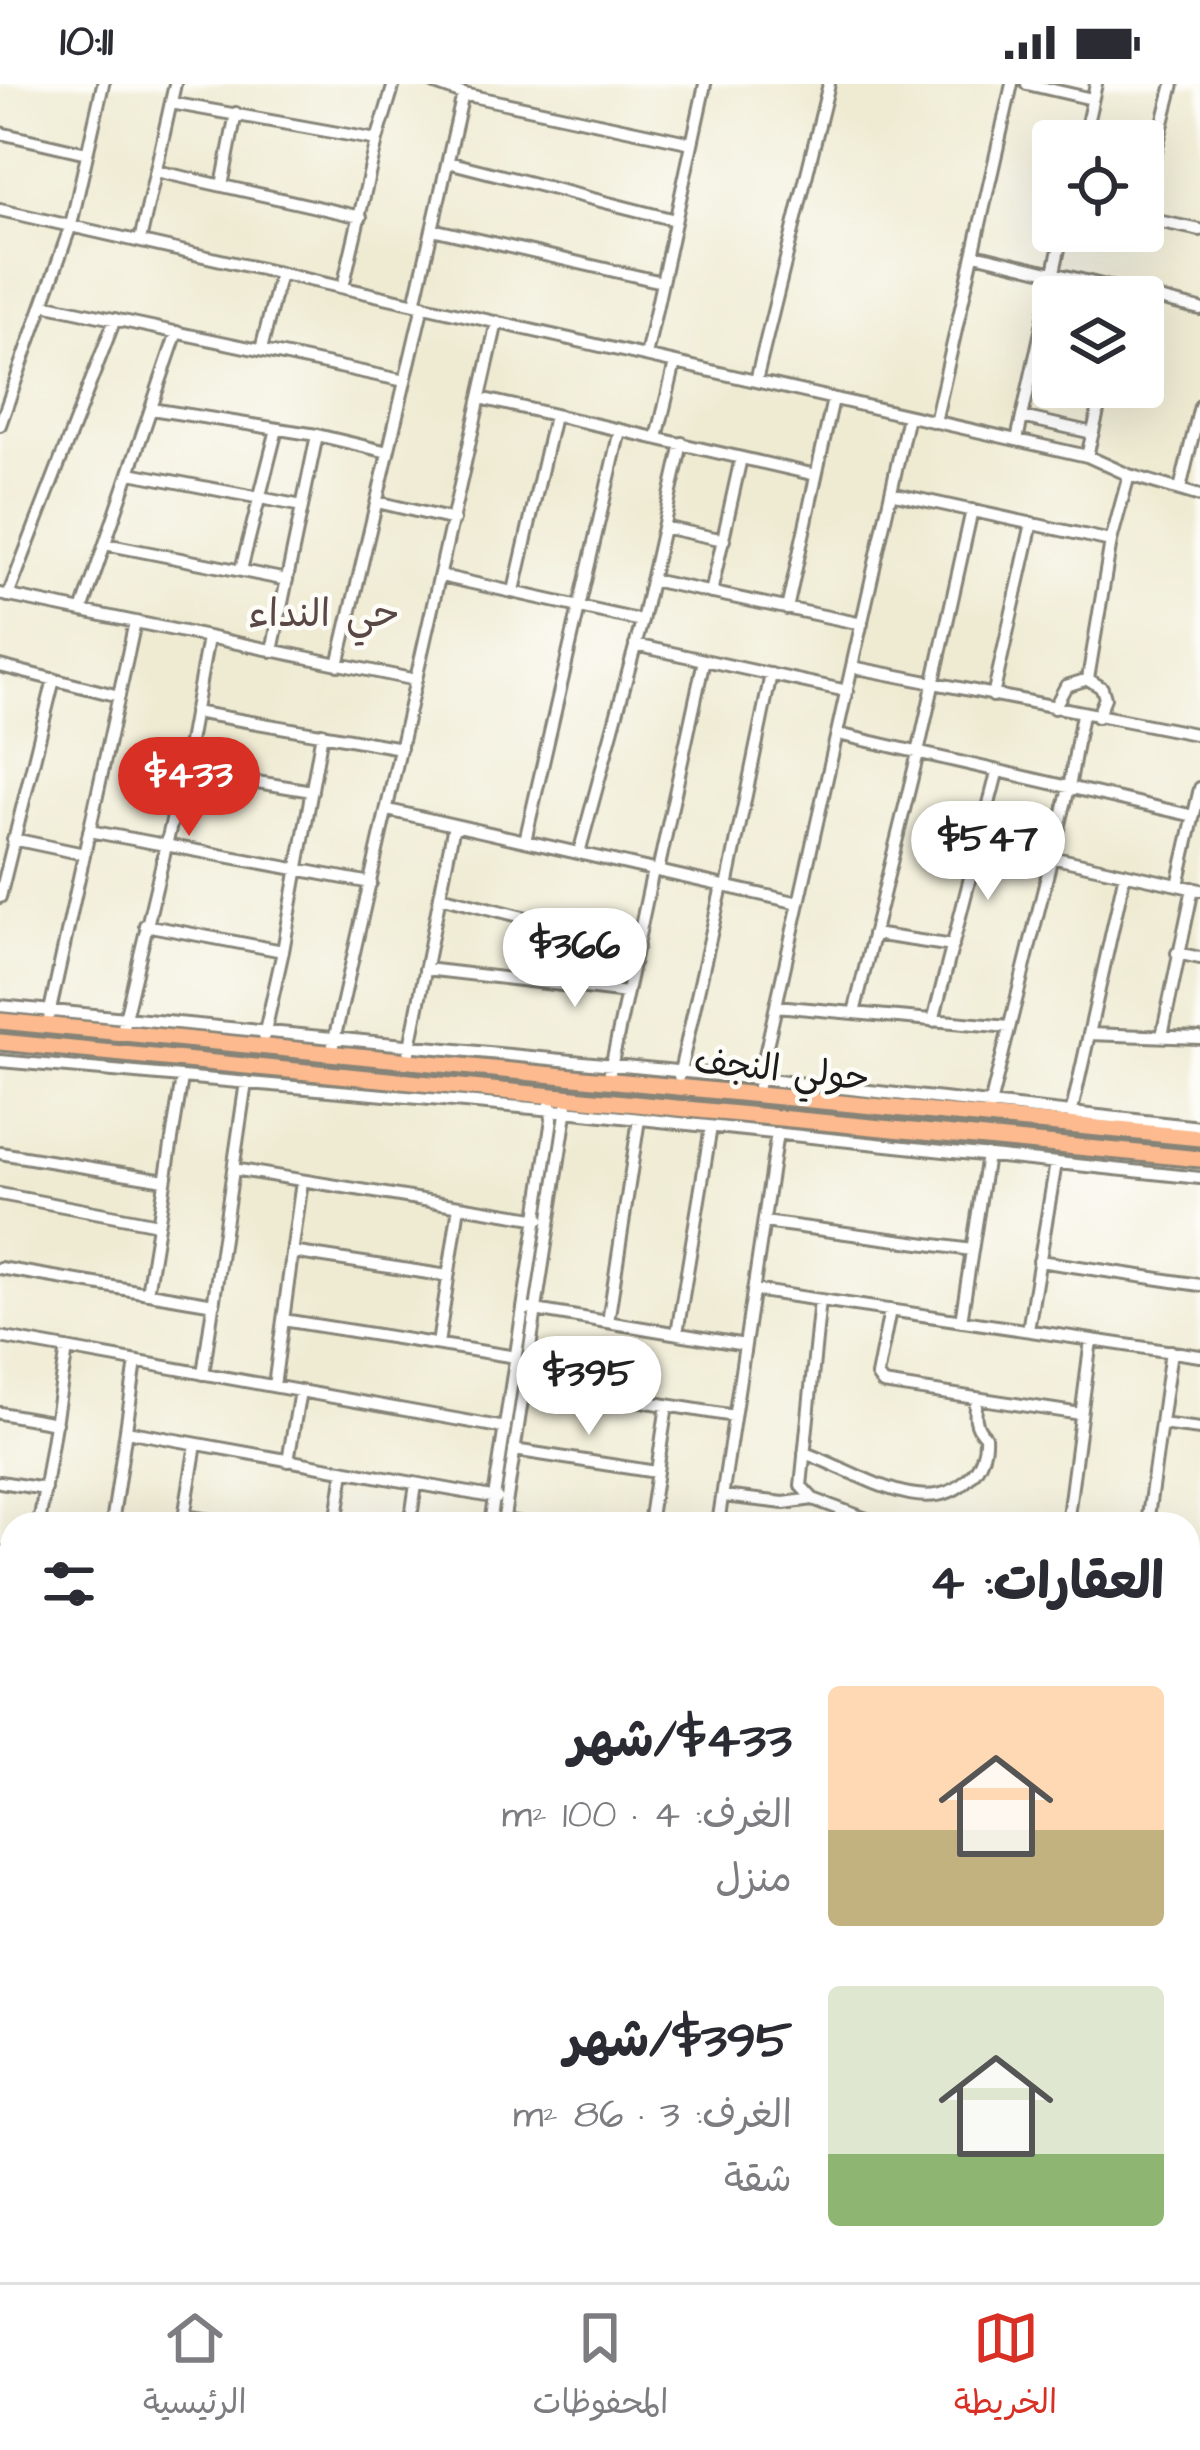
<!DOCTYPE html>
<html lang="ar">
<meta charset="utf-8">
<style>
:root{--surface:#fff;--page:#f7f7f7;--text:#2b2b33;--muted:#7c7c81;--line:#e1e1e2;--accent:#d93025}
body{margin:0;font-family:"Architects Daughter","Playpen Sans Arabic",sans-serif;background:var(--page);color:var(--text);direction:rtl;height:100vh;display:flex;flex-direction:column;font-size:45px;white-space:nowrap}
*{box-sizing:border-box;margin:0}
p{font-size:39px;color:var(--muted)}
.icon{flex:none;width:66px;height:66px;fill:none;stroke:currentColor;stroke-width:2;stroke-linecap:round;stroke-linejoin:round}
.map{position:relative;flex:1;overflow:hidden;direction:ltr}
.drawer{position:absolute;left:0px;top:1428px;width:1200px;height:771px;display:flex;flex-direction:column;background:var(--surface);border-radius:36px 36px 0 0;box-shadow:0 12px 48px #0002;direction:rtl}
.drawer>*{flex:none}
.tools{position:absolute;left:1032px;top:36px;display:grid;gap:24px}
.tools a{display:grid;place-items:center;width:132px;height:132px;border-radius:12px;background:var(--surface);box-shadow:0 12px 48px #0002;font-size:60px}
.price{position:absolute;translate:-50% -102px;padding:0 27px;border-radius:42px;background:#fff;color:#222;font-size:39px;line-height:78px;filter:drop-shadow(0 3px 6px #0008)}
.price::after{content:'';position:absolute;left:50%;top:72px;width:36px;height:27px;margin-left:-18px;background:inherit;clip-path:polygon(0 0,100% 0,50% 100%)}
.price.current{background:var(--accent);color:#fff}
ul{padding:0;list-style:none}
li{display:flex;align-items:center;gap:36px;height:300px;padding:0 36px}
li span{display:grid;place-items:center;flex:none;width:336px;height:240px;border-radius:12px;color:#555}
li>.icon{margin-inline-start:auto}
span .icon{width:144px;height:144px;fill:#fffc;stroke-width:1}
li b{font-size:51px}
h2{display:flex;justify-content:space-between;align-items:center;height:144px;padding:0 36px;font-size:51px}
.status{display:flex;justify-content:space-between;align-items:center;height:84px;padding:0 60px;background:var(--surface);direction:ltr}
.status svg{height:33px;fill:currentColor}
.tabs{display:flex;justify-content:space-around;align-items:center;height:168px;border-top:3px solid var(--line);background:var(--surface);font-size:33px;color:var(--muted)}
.tabs a{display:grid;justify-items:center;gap:6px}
.tabs .current{color:var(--accent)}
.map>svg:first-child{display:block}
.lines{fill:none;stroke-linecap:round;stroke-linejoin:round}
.street-casing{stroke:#868478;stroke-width:16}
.primary-casing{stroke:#868478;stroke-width:21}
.street{stroke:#fff;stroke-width:10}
.primary{stroke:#fcba8e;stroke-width:15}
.labels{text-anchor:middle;stroke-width:9;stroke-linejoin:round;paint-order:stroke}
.street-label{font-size:36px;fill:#1c1c1c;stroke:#fdfcf7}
.neighbourhood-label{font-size:39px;fill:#594845;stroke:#fdfcf7}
</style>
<div class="status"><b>10:11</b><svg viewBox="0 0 49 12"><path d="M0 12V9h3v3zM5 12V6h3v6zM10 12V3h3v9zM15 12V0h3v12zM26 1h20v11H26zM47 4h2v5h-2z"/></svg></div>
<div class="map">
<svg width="1200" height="2198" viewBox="0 0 1200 2198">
<rect width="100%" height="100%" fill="#fdfcf7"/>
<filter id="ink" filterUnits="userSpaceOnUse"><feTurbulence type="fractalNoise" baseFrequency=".00833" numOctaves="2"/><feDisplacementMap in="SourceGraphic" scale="24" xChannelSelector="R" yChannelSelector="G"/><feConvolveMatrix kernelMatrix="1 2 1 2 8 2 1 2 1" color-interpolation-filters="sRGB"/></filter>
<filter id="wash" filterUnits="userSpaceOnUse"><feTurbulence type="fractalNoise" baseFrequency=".004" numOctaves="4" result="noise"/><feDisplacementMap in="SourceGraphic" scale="48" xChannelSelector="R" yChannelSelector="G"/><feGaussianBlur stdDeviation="2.7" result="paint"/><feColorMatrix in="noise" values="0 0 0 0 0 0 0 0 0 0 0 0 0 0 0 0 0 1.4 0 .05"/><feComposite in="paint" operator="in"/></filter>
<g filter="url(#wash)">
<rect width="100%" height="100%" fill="#efebd3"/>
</g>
<g filter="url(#ink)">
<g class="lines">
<g class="street-casing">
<path id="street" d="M435,0L463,10L692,59
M1027,0L1092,15
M171,19L377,56
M0,49L87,69
M1083,57L1096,0
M448,78L675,136
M156,87L361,133
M222,102L236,29
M1143,117L1173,0
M0,126L1087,372L1129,391L1200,412
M1143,134L1200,146
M432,145L662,198
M140,157L175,0
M975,170L1200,225
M343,203L377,56L394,0
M43,220L405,297
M415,220L463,10
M261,266L280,189
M646,272L705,0
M756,297L829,0
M480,314L816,391
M151,325L317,351L388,368
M1022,333L1093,349
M935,338L1012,0
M0,341L71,141L103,0
M657,354L675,279
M1017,356L1063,147
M1087,372L1104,303
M130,389L302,422
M1180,405L1200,322
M891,409L1111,457
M377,418L454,436
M663,443L724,456
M105,460L287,496
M241,486L277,345
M441,492L642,537
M651,496L862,540
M514,507L554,332
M711,509L741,374
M0,510L416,596
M8,512L115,235
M787,525L833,315
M82,527L177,248
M635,561L847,607
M272,567L317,351
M338,581L423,221
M0,582L119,612
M852,583L1200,651
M1088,595L1102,604L1105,614L1097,633
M993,612L1032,439
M1054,624L1066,602L1088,595L1111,457L1129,391
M194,628L401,664
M838,650L1194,732
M184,686L312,707
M388,726L799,819
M89,747L371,799
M13,755L84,770
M525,757L620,346
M579,769L642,537L682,359
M1051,773L1200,806
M658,787L704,576
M1178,801L1200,704
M727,803L771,590
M440,812L638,862
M0,813L54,595
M145,841L283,867
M873,850L953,862
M1177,869L1200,874
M425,885L529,897L543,837
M529,897L627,909
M0,922L759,995L1200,1043
M776,922L1009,943
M854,929L918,669L972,426
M49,931L135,538
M933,937L997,689
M122,947L184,686L208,554
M1089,950L1200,954
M264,952L283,867L322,649
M1162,952L1193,804
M333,961L497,238
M409,968L454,741
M0,977L565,1027L1200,1094
M610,988L653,786
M679,992L722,802
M758,1002L908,332
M988,1029L1069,704L1082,630
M1071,1031L1125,789
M0,1069L165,1096
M233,1085L540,1135
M0,1110L158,1140
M764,1138L972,1166
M292,1168L448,1192
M1039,1177L1200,1201
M0,1184L214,1220
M753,1206L1200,1272
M147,1209L182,994
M820,1216L801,1402L813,1415L880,1440
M529,1225L745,1261
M890,1226L877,1292L883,1300L1081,1330
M283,1236L516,1273
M961,1237L987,1071
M608,1238L639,1035
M1028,1246L1056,1079
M677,1249L711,1043
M0,1253L505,1344
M438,1260L459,1122
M203,1290L246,998
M524,1298L734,1332
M274,1302L302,1097
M0,1329L56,1339
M1161,1340L1200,1345
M126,1347L497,1414
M514,1366L656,1388
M804,1369C852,1384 926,1440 969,1394C981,1383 986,1367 985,1352C973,1340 975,1330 977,1314
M288,1377L300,1307
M0,1398L45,1405
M723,1412L784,1419L813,1415
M184,1432L236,1440
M503,1436L528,1440
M39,1440L67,1265
M112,1440L136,1278
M183,1440L196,1360
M336,1440L344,1387
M410,1440L416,1400
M490,1440L552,1035L550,1020
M503,1440L567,1023
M649,1440L667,1321
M718,1440L777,1049
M1067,1440L1091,1256
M1147,1440L1171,1267
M0,1468L12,1470
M1188,1482L1200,1484
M0,1552L12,1554
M1188,1556L1200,1557
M1188,1689L1197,1625
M0,1702L12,1625
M1188,1768L1200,1770
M0,1775L12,1777
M1188,1840L1200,1842
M0,1849L12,1851
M0,2032L12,2034
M1188,2043L1200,2035
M1188,2058L1200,2056
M1188,2142L1200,2144
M0,2172L12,2093
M120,2187L188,2198
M572,2187L641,2198
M1072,2194L1095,2198
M474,2198L476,2187
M686,2198L688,2187
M765,2198L767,2187
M779,2198L780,2187
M856,2198L857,2187
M926,2198L927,2187
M997,2198L998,2187"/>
</g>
<g class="primary-casing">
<path id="primary" d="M0,937L1200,1054
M0,958L1200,1075"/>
</g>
<use href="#street" class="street"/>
<use href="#primary" class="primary"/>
</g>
</g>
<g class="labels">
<g class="street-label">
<text transform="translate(782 984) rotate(6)" y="13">حولي النجف</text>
</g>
<g class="neighbourhood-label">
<text x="324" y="542">حي النداء</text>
</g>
</g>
</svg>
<div class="tools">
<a><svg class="icon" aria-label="locate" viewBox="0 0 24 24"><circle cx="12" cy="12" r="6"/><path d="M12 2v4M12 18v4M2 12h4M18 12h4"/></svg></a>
<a><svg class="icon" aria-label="layers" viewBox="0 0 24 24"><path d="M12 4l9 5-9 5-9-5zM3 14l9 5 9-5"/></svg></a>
</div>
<b class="price current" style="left:189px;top:755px">$433</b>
<b class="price" style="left:988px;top:819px">$547</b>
<b class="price" style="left:575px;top:926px">$366</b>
<b class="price" style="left:589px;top:1354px">$395</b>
<section class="drawer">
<h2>العقارات: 4<svg class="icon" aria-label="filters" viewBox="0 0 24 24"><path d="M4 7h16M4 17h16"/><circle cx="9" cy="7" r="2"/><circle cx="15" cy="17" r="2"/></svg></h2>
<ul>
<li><span style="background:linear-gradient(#ffd9b3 60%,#c2b280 0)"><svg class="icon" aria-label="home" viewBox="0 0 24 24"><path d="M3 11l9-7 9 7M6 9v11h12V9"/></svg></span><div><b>$433/شهر</b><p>الغرف: 4 · 100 m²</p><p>منزل</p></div></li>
<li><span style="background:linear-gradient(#dfe7d0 70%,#8fb573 0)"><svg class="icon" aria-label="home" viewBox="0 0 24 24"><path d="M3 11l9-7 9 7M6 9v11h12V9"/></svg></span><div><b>$395/شهر</b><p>الغرف: 3 · 86 m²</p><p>شقة</p></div></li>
</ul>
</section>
</div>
<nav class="tabs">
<a class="current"><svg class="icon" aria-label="map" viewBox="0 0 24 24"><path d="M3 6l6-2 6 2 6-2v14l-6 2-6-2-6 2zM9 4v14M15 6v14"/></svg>الخريطة</a>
<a><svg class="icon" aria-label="saved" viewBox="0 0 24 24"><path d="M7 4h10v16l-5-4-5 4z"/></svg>المحفوظات</a>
<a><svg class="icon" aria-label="home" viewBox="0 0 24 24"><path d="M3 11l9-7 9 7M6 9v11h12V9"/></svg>الرئيسية</a>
</nav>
